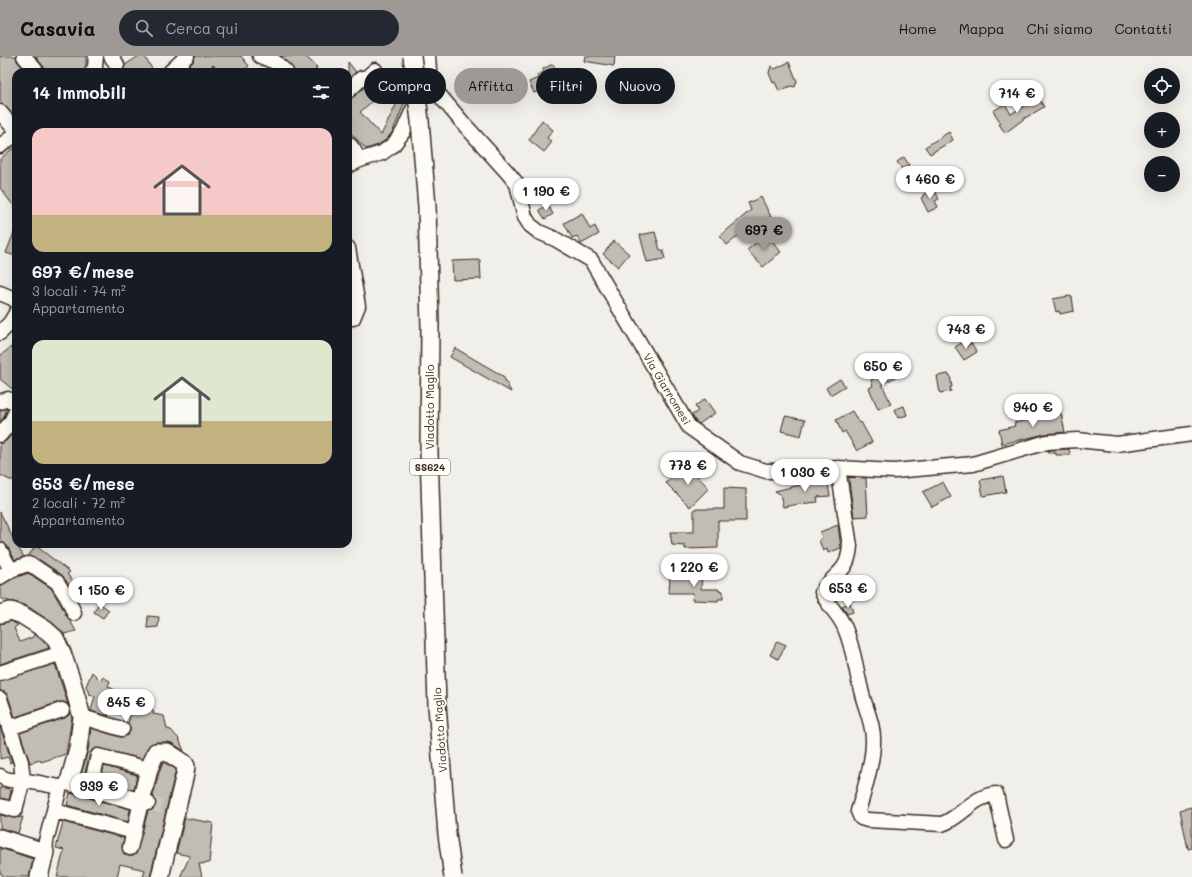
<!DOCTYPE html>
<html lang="it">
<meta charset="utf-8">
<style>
:root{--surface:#171b24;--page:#242831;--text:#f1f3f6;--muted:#9ea1a6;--accent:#9f9995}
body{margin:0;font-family:Mali,sans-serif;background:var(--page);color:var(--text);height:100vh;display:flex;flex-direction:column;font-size:15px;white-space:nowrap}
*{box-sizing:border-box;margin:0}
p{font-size:13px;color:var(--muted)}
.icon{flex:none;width:22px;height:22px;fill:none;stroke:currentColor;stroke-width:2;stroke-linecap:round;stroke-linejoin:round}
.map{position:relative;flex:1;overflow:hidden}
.drawer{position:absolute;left:12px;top:12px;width:340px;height:480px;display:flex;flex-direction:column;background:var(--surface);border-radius:12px;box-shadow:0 4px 16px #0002}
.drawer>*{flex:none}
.top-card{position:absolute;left:364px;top:12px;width:380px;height:36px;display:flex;gap:8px}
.buttons{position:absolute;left:1144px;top:12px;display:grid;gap:8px}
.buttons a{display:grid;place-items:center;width:36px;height:36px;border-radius:50%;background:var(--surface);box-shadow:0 4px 16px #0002;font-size:20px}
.price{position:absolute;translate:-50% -34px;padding:0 9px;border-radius:14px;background:#fff;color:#222;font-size:13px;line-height:26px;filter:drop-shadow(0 1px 2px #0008)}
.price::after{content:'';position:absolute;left:50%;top:24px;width:12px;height:9px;margin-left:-6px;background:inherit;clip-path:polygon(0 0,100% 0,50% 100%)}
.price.current{background:var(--accent);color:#111}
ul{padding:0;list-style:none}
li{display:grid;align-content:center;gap:8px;height:212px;padding:0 20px}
li span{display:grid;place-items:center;height:124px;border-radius:12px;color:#555}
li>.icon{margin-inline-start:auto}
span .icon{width:72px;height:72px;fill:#fffc;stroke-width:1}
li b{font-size:17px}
h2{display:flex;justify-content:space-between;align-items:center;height:48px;padding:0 20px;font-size:17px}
.chip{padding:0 14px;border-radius:18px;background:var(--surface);box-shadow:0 4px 16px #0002;font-size:14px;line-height:36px}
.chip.current{background:var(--accent);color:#111}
header{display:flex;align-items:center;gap:24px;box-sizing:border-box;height:56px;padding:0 20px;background:var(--accent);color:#111}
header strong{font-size:19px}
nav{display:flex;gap:22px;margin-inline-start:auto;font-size:14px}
.search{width:280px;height:36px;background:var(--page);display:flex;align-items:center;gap:10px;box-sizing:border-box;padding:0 14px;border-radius:22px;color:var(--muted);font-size:15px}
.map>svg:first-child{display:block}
.building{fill:#c1bcb4;stroke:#3b2a1e}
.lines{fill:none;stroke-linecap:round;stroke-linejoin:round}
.minor-tunnel{stroke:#cdc8c1;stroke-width:14;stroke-dasharray:14 7;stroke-linecap:butt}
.minor-casing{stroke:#3b2a1e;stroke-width:17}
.major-casing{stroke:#3b2a1e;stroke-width:20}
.minor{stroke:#fdfcf7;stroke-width:14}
.major{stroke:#fdfcf7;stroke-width:17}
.major-bridge-casing{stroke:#3b2a1e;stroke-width:20;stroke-linecap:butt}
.major-bridge{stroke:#fdfcf7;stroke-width:17}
.labels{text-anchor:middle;stroke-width:4;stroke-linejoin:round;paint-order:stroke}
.shield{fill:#fdfcf7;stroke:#75695f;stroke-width:1}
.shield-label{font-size:10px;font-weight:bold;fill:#3b2a1e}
.street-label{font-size:11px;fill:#3b2a1e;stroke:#fdfcf7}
</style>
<header>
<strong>Casavia</strong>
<div class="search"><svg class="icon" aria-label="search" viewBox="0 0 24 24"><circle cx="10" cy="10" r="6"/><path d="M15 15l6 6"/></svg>Cerca qui</div>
<nav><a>Home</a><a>Mappa</a><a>Chi siamo</a><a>Contatti</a></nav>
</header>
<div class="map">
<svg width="1192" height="821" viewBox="0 0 1192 821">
<rect width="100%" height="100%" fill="#f1efea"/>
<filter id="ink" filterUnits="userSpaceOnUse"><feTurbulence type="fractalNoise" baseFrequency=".025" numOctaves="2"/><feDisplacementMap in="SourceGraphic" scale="8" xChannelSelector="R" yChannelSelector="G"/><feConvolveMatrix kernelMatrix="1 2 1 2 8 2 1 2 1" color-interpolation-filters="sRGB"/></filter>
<g filter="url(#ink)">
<path class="building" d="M0,0H16L17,5L26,16H16V62L0,45Z
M35,0H86V10L84,16H45L44,11Z
M139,0H144L154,16H122L125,9Z
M195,0H241L249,10L242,16H220L213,9L206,16H182L193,6Z
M281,0H305L317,11L314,16H296Z
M585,0H615L614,10L584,5Z
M348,6L356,16L348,23Z
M789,6L797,25L795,31L791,30L779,35L775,26L773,27L769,17L771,10L775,13Z
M553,8L559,21L542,30L537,19L544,16L543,13Z
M470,18L488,29L475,47L459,37Z
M381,20L388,28L377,39L378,40L360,56L381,79L398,45L404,48L393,75L387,83L378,89L366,93L348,74V43L353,41L365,30L372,28Z
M538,22L543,33L534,37L529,26Z
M1038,41L1044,51L1025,62L1005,77L999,68L1001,67L993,55L1005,48L1011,58Z
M542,64L553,74L547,82L552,86L544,96L529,84Z
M949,76L953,84L930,98L925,91Z
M16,90V153L0,132V103Z
M904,101L909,109L902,113L897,106Z
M934,133L939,143L935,145L938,151L928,156L921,142L923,141V139Z
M761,141L771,161L758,167L757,165L727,189L720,180L751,154L748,147Z
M548,149L553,158L545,163L539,154Z
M582,157L590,173L595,170L599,178L581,188L577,180L572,182L564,167Z
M15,174H16V200L6,197Z
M655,176L660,194H663L665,203L647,206L640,179Z
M767,178L781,196L763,211L747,194Z
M614,185L629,198L618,211L603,198Z
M480,204L481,223L453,224L452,205Z
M1069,240L1072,241L1074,255L1060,258L1059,255L1056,256L1053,243Z
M963,286L966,291L971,287L977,296L964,304L955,291Z
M11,291L16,295V336L0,323V300Z
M455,292L503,320L511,336L450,301Z
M898,310L902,318L882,328L891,348L878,353L869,332L873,330L871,324Z
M948,318L950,319L952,331H950L951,335L940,337L937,320Z
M840,323L845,330L830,339L826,332Z
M705,343L715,357L699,368L695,365L692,359L698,355L695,350Z
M904,350L907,359L898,362L895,353Z
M7,352L4,361L0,366V354Z
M852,355L859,367L861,366L872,386L857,395L845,375L842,377L836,364Z
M1061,357L1065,376L1045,378L1002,388L999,374L1015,370L1014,367Z
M785,360L805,364L801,380L781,375Z
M16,373V424H10L0,419V387L6,385Z
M1069,393L1070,399H1056V397H1048L1049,394Z
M685,408L709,432L690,451L666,427Z
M1003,420L1006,436L983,440L980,424Z
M849,421L866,422L868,460L854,461L849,425Z
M827,422L830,440L817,441L818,446L799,448L783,451L780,438L775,435L808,427L807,424Z
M943,426L951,441L932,451L923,436Z
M724,432L746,433V465H718V492L685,493V490L672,489L670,476H694V453H724Z
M0,456L16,488L24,501L15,504L7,490L4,487L0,486Z
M838,469L841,492L828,497L827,493L823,495L819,484L822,482L820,476Z
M36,490L70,516L67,518L85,539L78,545L75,538L62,519L40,504L28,500Z
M695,514H702L701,533H718V534L723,535V543H718V545L692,544L693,537H669L670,520L694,521Z
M28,517L51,532L76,575L64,578L51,566L27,550L14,546L8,545L0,542V529L15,522Z
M844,524L852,530L846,539L836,532Z
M99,547L109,554L103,562L94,556Z
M850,547L853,556L847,558L842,550Z
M148,560L159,561L158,571L147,572Z
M11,565L18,569L14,572L20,586L33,581L34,578L47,588L49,592L0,608V568Z
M777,585L786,589L778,603L770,599Z
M55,608L68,648L64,646H59L15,661L8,640L5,636L0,635V625Z
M92,616L101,625L102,621L110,625L108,630L124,640L150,648L152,652L151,654L154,656L153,658L164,660L167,673L171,674L179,683L184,695L172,687L167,686H156L151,688L147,692L142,703L96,692L92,694L90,698L84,720L81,719L88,694L91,672L120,681L128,679L130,675V671L128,667L130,659L122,656L110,654L108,660L91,655L95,640L89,638L86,630Z
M70,656L72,662L66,698L41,706L40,704L30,707L20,677L65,662L68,660Z
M0,670L12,706L10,707L8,701L0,703Z
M163,706L176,713L150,821H143L145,814L120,808L117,821H57L64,794L56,792L63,766L124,782L122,790L124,798L128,800H133L136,798L148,755L154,753L156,749V743L153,740L159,716Z
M104,710L137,719L134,734L101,724Z
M0,731L9,733L11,735L9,744L0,742Z
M70,737L130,753L128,766L67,749Z
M1191,751L1192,759V792L1188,793L1180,754Z
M0,759L13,762L23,761L18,777L0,772Z
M185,762L213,767L209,807L199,808L202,821H180L190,800L176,797Z
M0,792L33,803L29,821H2L3,819L0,817Z"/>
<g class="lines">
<path class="minor-tunnel" d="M148,747L171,753"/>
<g class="minor-casing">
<path id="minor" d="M24,0L37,16
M111,0L117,9
M260,0L275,6L286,16
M428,0L430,28
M92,16L95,11L96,0
M170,16L187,0
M430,28L463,67L508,117L517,128L525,161L530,169L539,176L555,183L591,204L689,371L740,407L766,415H803L838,412L894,415L973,408L1047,386L1077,384L1117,388L1192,378
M348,35L362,22H366L375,14
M0,56L16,75
M348,87L353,93L360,104
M0,90L16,78
M348,110L360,104L382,97L393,89L403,76L418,42
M348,192L358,250L353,262L348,263
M0,237L12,242L16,245
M0,277L10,267L16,257
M0,346L8,343L16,347
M0,379L11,366L16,355
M838,412L850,490C848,517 835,516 822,536C827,549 838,557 844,570C854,592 856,615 862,638C866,654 874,669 873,686C873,704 864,736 858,755L861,762L868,764L942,768C962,761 973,740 996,738L1006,784
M0,494L11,514
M0,521L11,514L28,508L35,511L57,526L68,543L74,557
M0,617L62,597
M0,643L21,706L23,724L15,754L0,750
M82,661L122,673
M9,672L62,654
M0,720C9,726 15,724 25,725C36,726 48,729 60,731
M90,732L98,700L149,713
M55,755L134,776
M130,792L141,746L148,747
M45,796L46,785L60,731"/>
</g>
<g class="major-casing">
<path id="major" d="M0,558L11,555L22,559L46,574L55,582L62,597L72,626L82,661L78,693L69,726L141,746L149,713L156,696H167L184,707L186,710L185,718L160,821
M0,782L45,796L39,821"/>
</g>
<use href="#minor" class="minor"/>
<use href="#major" class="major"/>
<g class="major-bridge-casing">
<path id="major-bridge" d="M412,0L420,65L427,151L430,271L429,396L437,649L447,778L453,821"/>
</g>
<use href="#major-bridge" class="major-bridge"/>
</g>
</g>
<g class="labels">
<rect class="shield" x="410" y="403" width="40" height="16" rx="3"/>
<g class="shield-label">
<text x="430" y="415">SS624</text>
</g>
<g class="street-label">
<text transform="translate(667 333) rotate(59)" y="4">Via Giarromesi</text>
<text transform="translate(430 351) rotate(-90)" y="4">Viadotto Maglio</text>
<text transform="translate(440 674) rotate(-94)" y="4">Viadotto Maglio</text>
</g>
</g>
</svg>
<div class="buttons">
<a><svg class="icon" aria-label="locate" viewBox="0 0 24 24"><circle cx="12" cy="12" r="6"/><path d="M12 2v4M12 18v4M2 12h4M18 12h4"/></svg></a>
<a>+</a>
<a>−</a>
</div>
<b class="price" style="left:1017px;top:58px">714 €</b>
<b class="price" style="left:930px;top:144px">1 460 €</b>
<b class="price" style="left:546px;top:156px">1 190 €</b>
<b class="price current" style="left:764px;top:195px">697 €</b>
<b class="price" style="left:966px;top:294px">743 €</b>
<b class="price" style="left:883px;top:331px">650 €</b>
<b class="price" style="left:1033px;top:372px">940 €</b>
<b class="price" style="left:688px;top:430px">778 €</b>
<b class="price" style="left:805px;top:437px">1 030 €</b>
<b class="price" style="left:694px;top:532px">1 220 €</b>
<b class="price" style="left:848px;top:553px">653 €</b>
<b class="price" style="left:101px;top:555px">1 150 €</b>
<b class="price" style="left:126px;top:667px">845 €</b>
<b class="price" style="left:99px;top:751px">939 €</b>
<div class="top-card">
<a class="chip">Compra</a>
<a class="chip current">Affitta</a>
<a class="chip">Filtri</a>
<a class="chip">Nuovo</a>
</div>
<section class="drawer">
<h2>14 immobili<svg class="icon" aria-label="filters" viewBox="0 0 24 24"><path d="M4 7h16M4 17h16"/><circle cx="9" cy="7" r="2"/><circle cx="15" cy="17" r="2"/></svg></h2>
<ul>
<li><span style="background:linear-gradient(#f6c9c9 70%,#c2b280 0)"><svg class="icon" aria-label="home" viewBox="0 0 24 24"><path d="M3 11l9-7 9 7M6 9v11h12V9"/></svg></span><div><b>697 €/mese</b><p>3 locali · 74 m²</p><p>Appartamento</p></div></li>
<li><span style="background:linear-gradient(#dfe7d0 65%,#c2b280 0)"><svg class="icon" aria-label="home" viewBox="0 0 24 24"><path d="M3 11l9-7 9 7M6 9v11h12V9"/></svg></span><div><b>653 €/mese</b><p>2 locali · 72 m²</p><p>Appartamento</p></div></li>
</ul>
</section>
</div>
